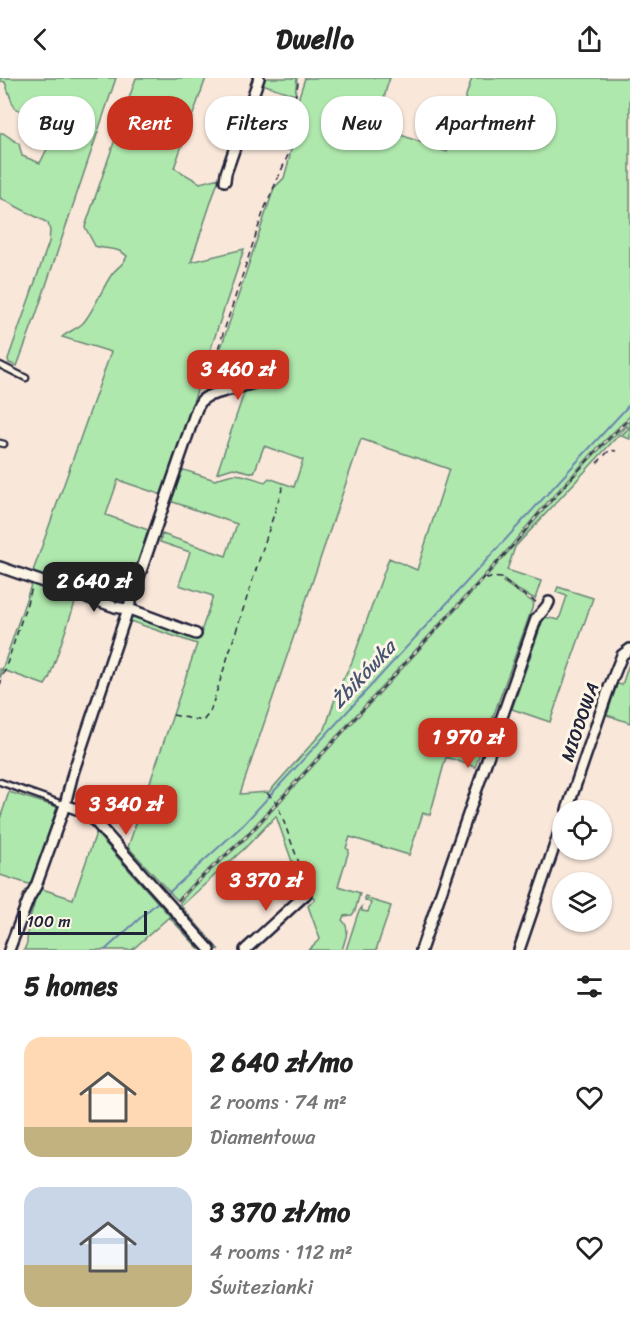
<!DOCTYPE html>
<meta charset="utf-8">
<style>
:root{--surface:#fff;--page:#f2f2f2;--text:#222;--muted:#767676;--accent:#c8321e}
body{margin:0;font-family:Sriracha,sans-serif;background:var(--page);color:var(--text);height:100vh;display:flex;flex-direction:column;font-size:22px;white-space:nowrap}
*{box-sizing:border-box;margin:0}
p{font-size:20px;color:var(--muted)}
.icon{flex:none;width:33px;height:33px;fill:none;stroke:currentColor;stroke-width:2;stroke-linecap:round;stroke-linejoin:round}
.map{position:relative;height:872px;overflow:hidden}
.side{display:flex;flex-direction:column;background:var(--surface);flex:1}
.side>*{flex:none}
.banner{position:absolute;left:18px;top:18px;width:594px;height:54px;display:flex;gap:12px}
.fabs{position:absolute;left:552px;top:722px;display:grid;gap:12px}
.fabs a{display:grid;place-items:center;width:60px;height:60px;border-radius:50%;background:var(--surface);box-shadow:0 2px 4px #0004;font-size:30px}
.scale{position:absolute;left:18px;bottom:15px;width:129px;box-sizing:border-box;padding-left:6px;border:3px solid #22223b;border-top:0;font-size:16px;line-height:21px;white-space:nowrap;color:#22223b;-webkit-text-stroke:4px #fcf5e5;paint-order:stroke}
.price{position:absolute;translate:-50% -51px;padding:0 14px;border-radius:12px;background:var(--accent);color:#fff;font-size:20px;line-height:39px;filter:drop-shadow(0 2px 3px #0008)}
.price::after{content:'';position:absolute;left:50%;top:36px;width:18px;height:14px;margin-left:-9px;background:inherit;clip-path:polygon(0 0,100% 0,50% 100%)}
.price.on{background:#222;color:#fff}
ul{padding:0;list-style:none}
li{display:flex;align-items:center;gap:18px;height:150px;padding:0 24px}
li span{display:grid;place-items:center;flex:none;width:168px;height:120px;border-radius:18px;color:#555}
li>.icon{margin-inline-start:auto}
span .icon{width:72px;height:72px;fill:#fffc;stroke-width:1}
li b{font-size:26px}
h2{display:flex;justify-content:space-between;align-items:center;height:72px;padding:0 24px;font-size:26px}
.pill{padding:0 21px;border-radius:24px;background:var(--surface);box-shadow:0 2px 4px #0004;font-size:21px;line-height:54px}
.pill.on{background:var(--accent);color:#fff}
header{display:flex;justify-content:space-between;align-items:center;height:78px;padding:0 24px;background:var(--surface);font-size:27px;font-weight:700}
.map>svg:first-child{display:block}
.green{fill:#afe8ad;stroke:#688574;stroke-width:1.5;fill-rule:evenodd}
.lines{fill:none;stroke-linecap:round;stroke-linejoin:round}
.stream{stroke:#6b86ac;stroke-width:2}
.service-casing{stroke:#22223b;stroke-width:9}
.minor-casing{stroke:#22223b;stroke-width:14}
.path{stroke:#22223b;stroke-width:1.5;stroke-dasharray:6 4.5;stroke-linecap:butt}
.service{stroke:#fcf5e5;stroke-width:4.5}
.minor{stroke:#fcf5e5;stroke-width:9}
.labels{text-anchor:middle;stroke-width:6;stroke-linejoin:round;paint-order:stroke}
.street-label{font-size:18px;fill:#22223b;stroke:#fcf5e5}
.water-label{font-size:20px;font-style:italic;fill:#475473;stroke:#fcf5e5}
</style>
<header><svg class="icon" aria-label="back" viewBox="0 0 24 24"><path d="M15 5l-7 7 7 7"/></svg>Dwello<svg class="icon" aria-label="share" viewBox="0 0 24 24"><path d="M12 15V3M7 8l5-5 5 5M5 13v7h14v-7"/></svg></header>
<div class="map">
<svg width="630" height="872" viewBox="0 0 630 872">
<rect width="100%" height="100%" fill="#f9e7da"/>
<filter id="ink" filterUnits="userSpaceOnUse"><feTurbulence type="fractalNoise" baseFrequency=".0167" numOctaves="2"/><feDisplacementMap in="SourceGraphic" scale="12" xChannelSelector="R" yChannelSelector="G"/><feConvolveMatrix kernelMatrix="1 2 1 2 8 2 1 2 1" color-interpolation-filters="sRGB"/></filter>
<g filter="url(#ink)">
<path class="green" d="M0,0H116L36,237L17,288L9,285L8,281L49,164L50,153L48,145L0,120V55H3L19,66L22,78L40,85L58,49L61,31L38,25L26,35L14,30L5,4L0,3Z
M136,0H206L174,90L200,105L219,100L191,184L244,171L162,417L118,402L106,437L148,452L126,521L122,524L115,525L32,496L111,274L62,259C68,254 76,251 82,246C93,235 102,210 112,196C117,189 124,187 127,178C119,169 106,172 95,168L85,149Z
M264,0H297L295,17L262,6Z
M305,0H390L387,8L381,34L390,53L447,74L472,0H630V338L598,369L542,430L509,470L246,757L191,807L177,822L128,769L197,566L130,543L132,537L135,536L196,559L202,551L213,518L179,507L190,474L160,464L162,456L226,478L237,446L170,423L180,394L184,392L215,402C237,392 243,397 265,404L269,400L294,409L303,382L264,368L254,395L233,390L217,395L245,312L263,307L261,301L212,313L209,306L274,110L284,100L289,82L293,60L292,40ZM361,361L449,391L417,492L389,480L352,584L339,609L325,651L269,714L240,716Z
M630,342V361L621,358L629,350L627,348L515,469L507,492L541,503L535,521L516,511L504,502L503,504L534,525L475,689L446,679L430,737L423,735L409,777L350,759L346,770L349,772L338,808L360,815L355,833L352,837L344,838L342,842C351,850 345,861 342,872H308L320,861L308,828L315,821L306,812H302L276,738L245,770L181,828L219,872L180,828V824L193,809L248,759L495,489C530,450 562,408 600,371C610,361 620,353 630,342Z
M32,504L77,519L49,601L45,607L3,592L0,600V591L2,592Z
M558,509L593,520L550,644L512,631L544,539L559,542L567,518L556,514Z
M630,583V645L607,637L617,606L622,607Z
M9,714L57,729L32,807L0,797V741Z
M96,755L200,872L169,839L132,872H24L27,865L28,847L39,810L73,821Z
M365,818L368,819V821L391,828L376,872H346L358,835L362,829V833L368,834L371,825L365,822Z"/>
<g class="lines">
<path class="stream" d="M164,819L242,748L630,326
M105,872L160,822"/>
<g class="service-casing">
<path id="service" d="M0,287L26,300
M0,365L4,366
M0,704L65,727"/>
</g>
<g class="minor-casing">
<path id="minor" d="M225,103L226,95L259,0
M0,489L115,529L132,532L196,556
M65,727L82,733L92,740L210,872
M567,732L610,607L622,577L630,571
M9,872L29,820L36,808L65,727L73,695L128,531L197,330L202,322L208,318L261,303
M245,872L306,816
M421,872L536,541L547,528L549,524
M519,872L562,746"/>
</g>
<path class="path" d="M205,310L264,132L288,77L291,42L299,0
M597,385L610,372L616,373
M486,500L488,501L492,499L501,500L514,511L536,524
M0,607L32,510
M173,637L203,643L210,634L283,408
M267,715L277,725L307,807
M178,823L192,808L247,758L518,462L536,439L599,370L630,340"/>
<use href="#service" class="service"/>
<use href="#minor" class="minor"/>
</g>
</g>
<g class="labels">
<g class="street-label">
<text transform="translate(580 644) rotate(-71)" y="6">MIODOWA</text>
</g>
<g class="water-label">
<text transform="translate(363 596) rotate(-47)" y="7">Żbikówka</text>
</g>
</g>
</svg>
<div class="fabs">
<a><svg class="icon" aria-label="locate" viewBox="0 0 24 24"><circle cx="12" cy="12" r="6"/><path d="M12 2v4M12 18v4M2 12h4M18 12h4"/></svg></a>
<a><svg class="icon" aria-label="layers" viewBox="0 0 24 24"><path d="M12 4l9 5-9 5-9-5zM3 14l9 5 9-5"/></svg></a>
</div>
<div class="scale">100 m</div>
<b class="price" style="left:238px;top:323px">3 460 zł</b>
<b class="price on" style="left:94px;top:535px">2 640 zł</b>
<b class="price" style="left:468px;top:691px">1 970 zł</b>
<b class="price" style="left:126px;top:758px">3 340 zł</b>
<b class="price" style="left:266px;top:834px">3 370 zł</b>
<div class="banner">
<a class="pill">Buy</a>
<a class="pill on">Rent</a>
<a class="pill">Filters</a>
<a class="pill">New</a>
<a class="pill">Apartment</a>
</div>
</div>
<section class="side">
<h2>5 homes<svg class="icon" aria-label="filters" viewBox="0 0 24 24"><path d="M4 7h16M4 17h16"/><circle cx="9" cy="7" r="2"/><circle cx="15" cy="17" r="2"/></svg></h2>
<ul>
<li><span style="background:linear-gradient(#ffd9b3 75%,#c2b280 0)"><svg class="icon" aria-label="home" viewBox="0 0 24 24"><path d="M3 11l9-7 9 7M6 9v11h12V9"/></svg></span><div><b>2 640 zł/mo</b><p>2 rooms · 74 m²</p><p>Diamentowa</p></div><svg class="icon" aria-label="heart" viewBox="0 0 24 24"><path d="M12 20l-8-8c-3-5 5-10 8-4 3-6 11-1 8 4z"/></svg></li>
<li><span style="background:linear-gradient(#c9d6e8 65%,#c2b280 0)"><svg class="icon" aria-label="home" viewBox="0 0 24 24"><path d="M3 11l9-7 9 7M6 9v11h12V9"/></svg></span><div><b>3 370 zł/mo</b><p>4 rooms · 112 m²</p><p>Świtezianki</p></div><svg class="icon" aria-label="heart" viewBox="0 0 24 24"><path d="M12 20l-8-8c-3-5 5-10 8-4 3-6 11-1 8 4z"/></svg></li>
</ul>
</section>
